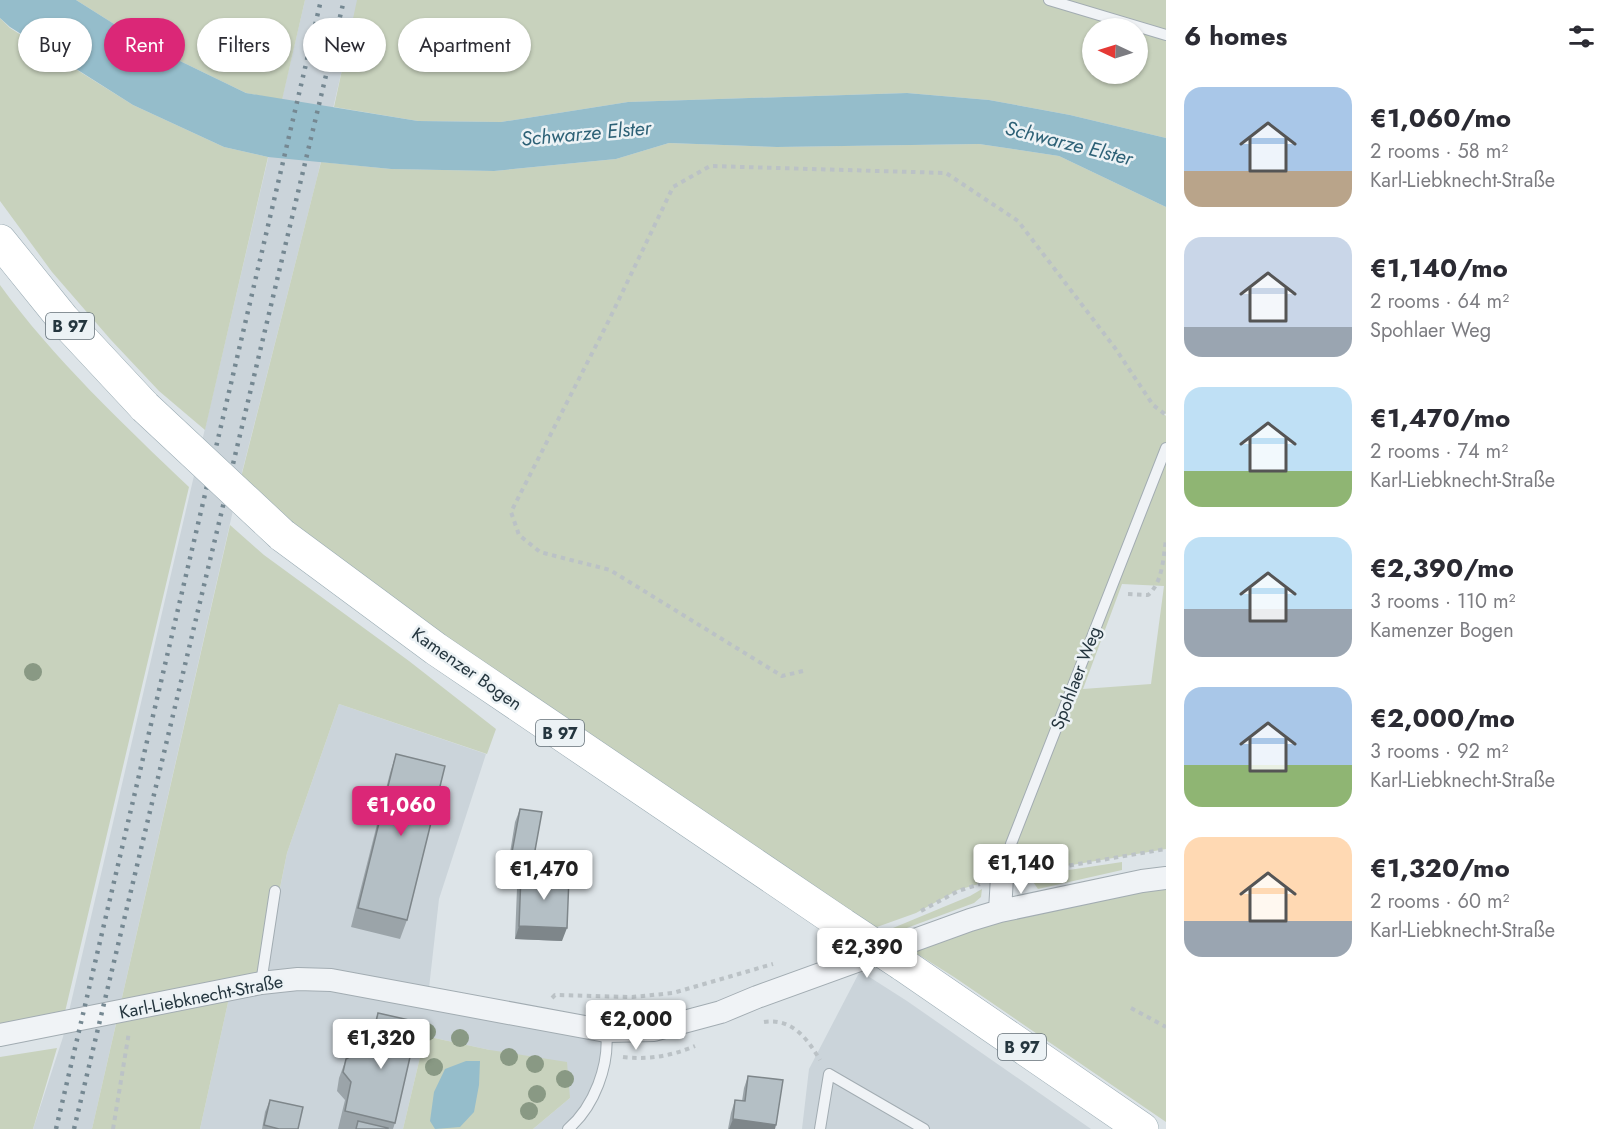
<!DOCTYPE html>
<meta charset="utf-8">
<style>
:root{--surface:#fff;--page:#f2f2f3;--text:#2b2b33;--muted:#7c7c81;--accent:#db2777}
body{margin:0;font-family:Jost,sans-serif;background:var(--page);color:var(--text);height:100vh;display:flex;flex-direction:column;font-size:22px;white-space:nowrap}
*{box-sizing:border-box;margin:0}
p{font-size:20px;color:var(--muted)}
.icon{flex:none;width:33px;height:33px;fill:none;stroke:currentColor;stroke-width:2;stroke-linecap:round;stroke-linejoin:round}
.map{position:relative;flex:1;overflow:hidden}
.drawer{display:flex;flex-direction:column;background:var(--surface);width:450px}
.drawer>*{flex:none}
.top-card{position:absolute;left:18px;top:18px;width:570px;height:54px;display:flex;gap:12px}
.needle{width:39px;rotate:274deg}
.tools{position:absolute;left:1082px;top:18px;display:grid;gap:12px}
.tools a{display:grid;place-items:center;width:66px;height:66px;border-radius:50%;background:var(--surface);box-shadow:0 2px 4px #0004;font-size:30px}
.price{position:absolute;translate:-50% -51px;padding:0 14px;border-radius:6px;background:#fff;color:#222;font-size:20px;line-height:39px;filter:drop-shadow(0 2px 3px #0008)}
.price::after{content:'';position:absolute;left:50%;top:36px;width:18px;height:14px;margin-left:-9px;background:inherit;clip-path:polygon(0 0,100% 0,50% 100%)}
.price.current{background:var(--accent);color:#fff}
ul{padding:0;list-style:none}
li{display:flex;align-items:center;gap:18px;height:150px;padding:0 18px}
li span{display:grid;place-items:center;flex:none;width:168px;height:120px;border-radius:18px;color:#555}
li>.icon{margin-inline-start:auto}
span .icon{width:72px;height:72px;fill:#fffc;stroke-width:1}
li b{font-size:26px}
h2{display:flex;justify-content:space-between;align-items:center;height:72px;padding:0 18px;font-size:26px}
.tag{padding:0 21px;border-radius:27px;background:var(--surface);box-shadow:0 2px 4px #0004;font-size:21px;line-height:54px}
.tag.current{background:var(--accent);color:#fff}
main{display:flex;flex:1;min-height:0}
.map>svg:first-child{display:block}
.built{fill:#cbd4da}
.green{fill:#c8d2bd;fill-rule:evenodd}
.water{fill:#95bdcb}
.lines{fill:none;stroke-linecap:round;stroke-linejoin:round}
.service-casing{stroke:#a2acb2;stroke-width:12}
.minor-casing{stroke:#a2acb2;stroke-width:24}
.primary-casing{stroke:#9bacb4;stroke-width:34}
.path{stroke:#bbc2c6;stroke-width:4;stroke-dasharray:4.5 4.5;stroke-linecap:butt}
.service{stroke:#f0f3f6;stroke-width:10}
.minor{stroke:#f0f3f6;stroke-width:22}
.primary{stroke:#fff;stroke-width:33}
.rail{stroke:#758892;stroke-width:4.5;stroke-dasharray:3 6;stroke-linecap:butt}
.primary-bridge-casing{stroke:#9bacb4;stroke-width:34;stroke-linecap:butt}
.primary-bridge{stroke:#fff;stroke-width:33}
.tree{fill:#899984}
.wall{fill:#9ba4a9}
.shaded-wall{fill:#7e868a}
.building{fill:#b4bfc5;stroke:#7e868a;stroke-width:1.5}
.labels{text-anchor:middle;stroke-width:5;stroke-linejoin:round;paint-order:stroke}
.shield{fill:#ecf2f5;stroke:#616e76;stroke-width:1.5}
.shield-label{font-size:16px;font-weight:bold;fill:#25363f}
.street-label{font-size:18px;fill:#25363f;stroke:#ecf2f5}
.water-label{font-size:20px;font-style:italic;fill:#2d6176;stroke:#ecf2f5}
</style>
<main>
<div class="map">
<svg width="1166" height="1129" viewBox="0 0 1166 1129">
<rect width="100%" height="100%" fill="#dde4e8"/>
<path class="built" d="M305,0H358L317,178L239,484L92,1129H33L63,1037Z
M339,704L486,754L439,899L428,997L607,1041L591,1102L568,1129H533L570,1098L490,1050L425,1036L403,1129H200L231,989L261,983L287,853Z
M860,971L907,1001L1091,1129H802L809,1069Z"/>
<path class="green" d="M76,0H305L282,100L246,93L149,46Z
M357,0H1046L1166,36V138L1070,115L989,100L907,93L628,102L501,122L418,121L334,107ZM1092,28H1137V74H1092Z
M1052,0H1166V35Z
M0,18L10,28L133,105L224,147L268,157L205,430L159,391L111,340L52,272L0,201Z
M669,143L777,147L979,144L1059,156L1166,207V414L1163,413L1166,416V849L1002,877L958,890L916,913L863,932L237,493L321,162L391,169L494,171L616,159ZM1122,584L1164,586L1151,684L1083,689Z
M0,285C52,357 125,426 189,487L64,1016L0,1031Z
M230,525L264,555L409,661L496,729L487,754L339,704L287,853L261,982L231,989L200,1129H92Z
M1122,862V870L1038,889L1029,876Z
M1166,879V1122L954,977L903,945Z
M982,889L981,897L974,903L896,932L893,928L970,896Z
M425,1036L490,1050L567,1062L570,1098L533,1129H403Z
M57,1048L33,1129H0V1057Z"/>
<path class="water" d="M0,0H76L149,46L246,93L418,121L501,122L628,102L907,93L989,100L1070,115L1166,138V207L1059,156L979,144L777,147L669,143L616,159L494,171L391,169L268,157L224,147L133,105L10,27L0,18Z
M466,1061H480L479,1085L474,1112L460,1127L435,1129L430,1121L434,1092L445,1069Z"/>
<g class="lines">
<g class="service-casing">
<path id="service" d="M1049,0L1166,35
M1002,877L1011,844L1166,448
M261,983L275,891
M568,1129C594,1107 610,1065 606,1031
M820,1129L829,1074L924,1129"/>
</g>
<g class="minor-casing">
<path id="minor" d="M1000,911L1002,877
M0,1035L261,983L298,979L331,980L606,1031L654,1030L721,1012L757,997L970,920L1000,911L1142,881L1166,878"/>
</g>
<g class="primary-casing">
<path id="primary" d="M0,241L63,319L145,407
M282,535L436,649L843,925
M902,964L1142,1129"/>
</g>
<path class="path" d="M1128,594L1148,595C1163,582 1163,558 1166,540
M803,671L782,676L610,570L540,552L519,535L511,512L609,320L673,187L710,166L946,173L1018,221L1115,348L1153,405L1166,415
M1025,873L1166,849
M921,911L958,891L980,884
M552,998L555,995L632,997L673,993L773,964
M1131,1008L1166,1027
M764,1022C792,1018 807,1038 820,1060
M623,1057C649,1060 671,1056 695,1046
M113,1129L129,1032"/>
<use href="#service" class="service"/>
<use href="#minor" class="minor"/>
<use href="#primary" class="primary"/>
<path class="rail" d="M56,1129L321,0
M74,1129L344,0"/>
<g class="primary-bridge-casing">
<path id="primary-bridge" d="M145,407L282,535
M843,925L902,964"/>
</g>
<use href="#primary-bridge" class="primary-bridge"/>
</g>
<g class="tree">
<circle cx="33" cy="672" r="9"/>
<circle cx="427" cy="1032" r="9"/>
<circle cx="460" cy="1038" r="9"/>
<circle cx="509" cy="1057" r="9"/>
<circle cx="535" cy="1064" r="9"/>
<circle cx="434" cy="1067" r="9"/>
<circle cx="565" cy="1079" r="9"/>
<circle cx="537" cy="1094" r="9"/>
<circle cx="529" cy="1111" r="9"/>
</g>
<path class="wall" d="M396,754L407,920L400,939L351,927L390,773Z
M520,809L534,856L530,868L508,865L515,822Z
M521,875L562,941L515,939L517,888Z
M378,1013L395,1123L393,1129H338L345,1100L337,1091L339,1078L346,1059L366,1055L371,1031Z
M748,1076L775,1129H728L731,1113L735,1100L742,1101L744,1088Z
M270,1100L298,1129H262L265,1112Z"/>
<path class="shaded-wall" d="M519,926L567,928L562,941L515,939Z
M733,1119L776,1125L775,1129H729Z"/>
<path class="building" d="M396,754L445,766L407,920L358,908Z
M520,809L542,812L534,856L512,852Z
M521,875L569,877L567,928L519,926Z
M378,1013L418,1022L395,1123L345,1111L351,1082L343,1072L346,1059L357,1053L368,1056Z
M748,1076L783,1080L776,1125L733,1119L735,1100L745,1101Z
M270,1100L303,1107L298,1129H279L264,1125Z
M358,1121L388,1128V1129H356Z"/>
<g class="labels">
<g class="shield">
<rect x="46" y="313" width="48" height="26" rx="4.5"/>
<rect x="536" y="720" width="48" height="26" rx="4.5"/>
<rect x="998" y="1034" width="48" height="26" rx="4.5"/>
</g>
<g class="shield-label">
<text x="70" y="332">B 97</text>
<text x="560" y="739">B 97</text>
<text x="1022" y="1053">B 97</text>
</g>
<g class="street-label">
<text transform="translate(467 669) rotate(35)" y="6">Kamenzer Bogen</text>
<text transform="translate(1076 678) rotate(-69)" y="6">Spohlaer Weg</text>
<text transform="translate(201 997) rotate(-11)" y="6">Karl-Liebknecht-Straße</text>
</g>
<g class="water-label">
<text transform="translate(586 133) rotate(-5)" y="7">Schwarze Elster</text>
<text transform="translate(1069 143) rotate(14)" y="7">Schwarze Elster</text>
</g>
</g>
</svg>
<div class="tools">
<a><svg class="needle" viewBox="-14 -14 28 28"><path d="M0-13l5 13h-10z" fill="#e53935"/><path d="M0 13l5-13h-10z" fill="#7c7c81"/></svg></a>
</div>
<b class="price current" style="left:401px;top:837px">€1,060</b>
<b class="price" style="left:1021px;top:895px">€1,140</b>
<b class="price" style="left:544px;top:901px">€1,470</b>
<b class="price" style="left:867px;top:979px">€2,390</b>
<b class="price" style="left:636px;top:1051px">€2,000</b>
<b class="price" style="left:381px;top:1070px">€1,320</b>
<div class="top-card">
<a class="tag">Buy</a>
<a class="tag current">Rent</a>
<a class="tag">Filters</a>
<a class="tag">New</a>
<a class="tag">Apartment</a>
</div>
</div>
<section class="drawer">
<h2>6 homes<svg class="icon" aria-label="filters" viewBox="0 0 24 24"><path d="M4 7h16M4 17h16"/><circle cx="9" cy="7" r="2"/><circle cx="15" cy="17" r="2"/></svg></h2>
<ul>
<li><span style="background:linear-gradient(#a9c7e8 70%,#b9a48a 0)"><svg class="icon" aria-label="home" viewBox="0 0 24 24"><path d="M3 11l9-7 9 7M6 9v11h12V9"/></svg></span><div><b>€1,060/mo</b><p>2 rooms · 58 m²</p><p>Karl-Liebknecht-Straße</p></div></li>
<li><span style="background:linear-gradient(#c9d6e8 75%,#9aa5b1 0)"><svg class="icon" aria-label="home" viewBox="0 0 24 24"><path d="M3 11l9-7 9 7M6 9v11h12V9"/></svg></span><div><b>€1,140/mo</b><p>2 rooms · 64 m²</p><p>Spohlaer Weg</p></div></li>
<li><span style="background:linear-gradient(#bfe0f5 70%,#8fb573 0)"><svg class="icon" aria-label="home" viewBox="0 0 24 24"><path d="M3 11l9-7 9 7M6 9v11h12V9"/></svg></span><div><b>€1,470/mo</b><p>2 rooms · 74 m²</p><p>Karl-Liebknecht-Straße</p></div></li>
<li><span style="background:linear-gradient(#bfe0f5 60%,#9aa5b1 0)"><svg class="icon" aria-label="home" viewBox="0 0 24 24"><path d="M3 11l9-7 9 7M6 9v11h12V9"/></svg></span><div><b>€2,390/mo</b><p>3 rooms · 110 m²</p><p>Kamenzer Bogen</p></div></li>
<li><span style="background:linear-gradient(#a9c7e8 65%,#8fb573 0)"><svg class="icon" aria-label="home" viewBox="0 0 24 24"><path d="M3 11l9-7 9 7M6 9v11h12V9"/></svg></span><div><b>€2,000/mo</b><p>3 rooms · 92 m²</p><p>Karl-Liebknecht-Straße</p></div></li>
<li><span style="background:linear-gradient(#ffd9b3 70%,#9aa5b1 0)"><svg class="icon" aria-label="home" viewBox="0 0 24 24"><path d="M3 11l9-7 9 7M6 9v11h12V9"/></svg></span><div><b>€1,320/mo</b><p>2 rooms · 60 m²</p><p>Karl-Liebknecht-Straße</p></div></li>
</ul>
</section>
</main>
